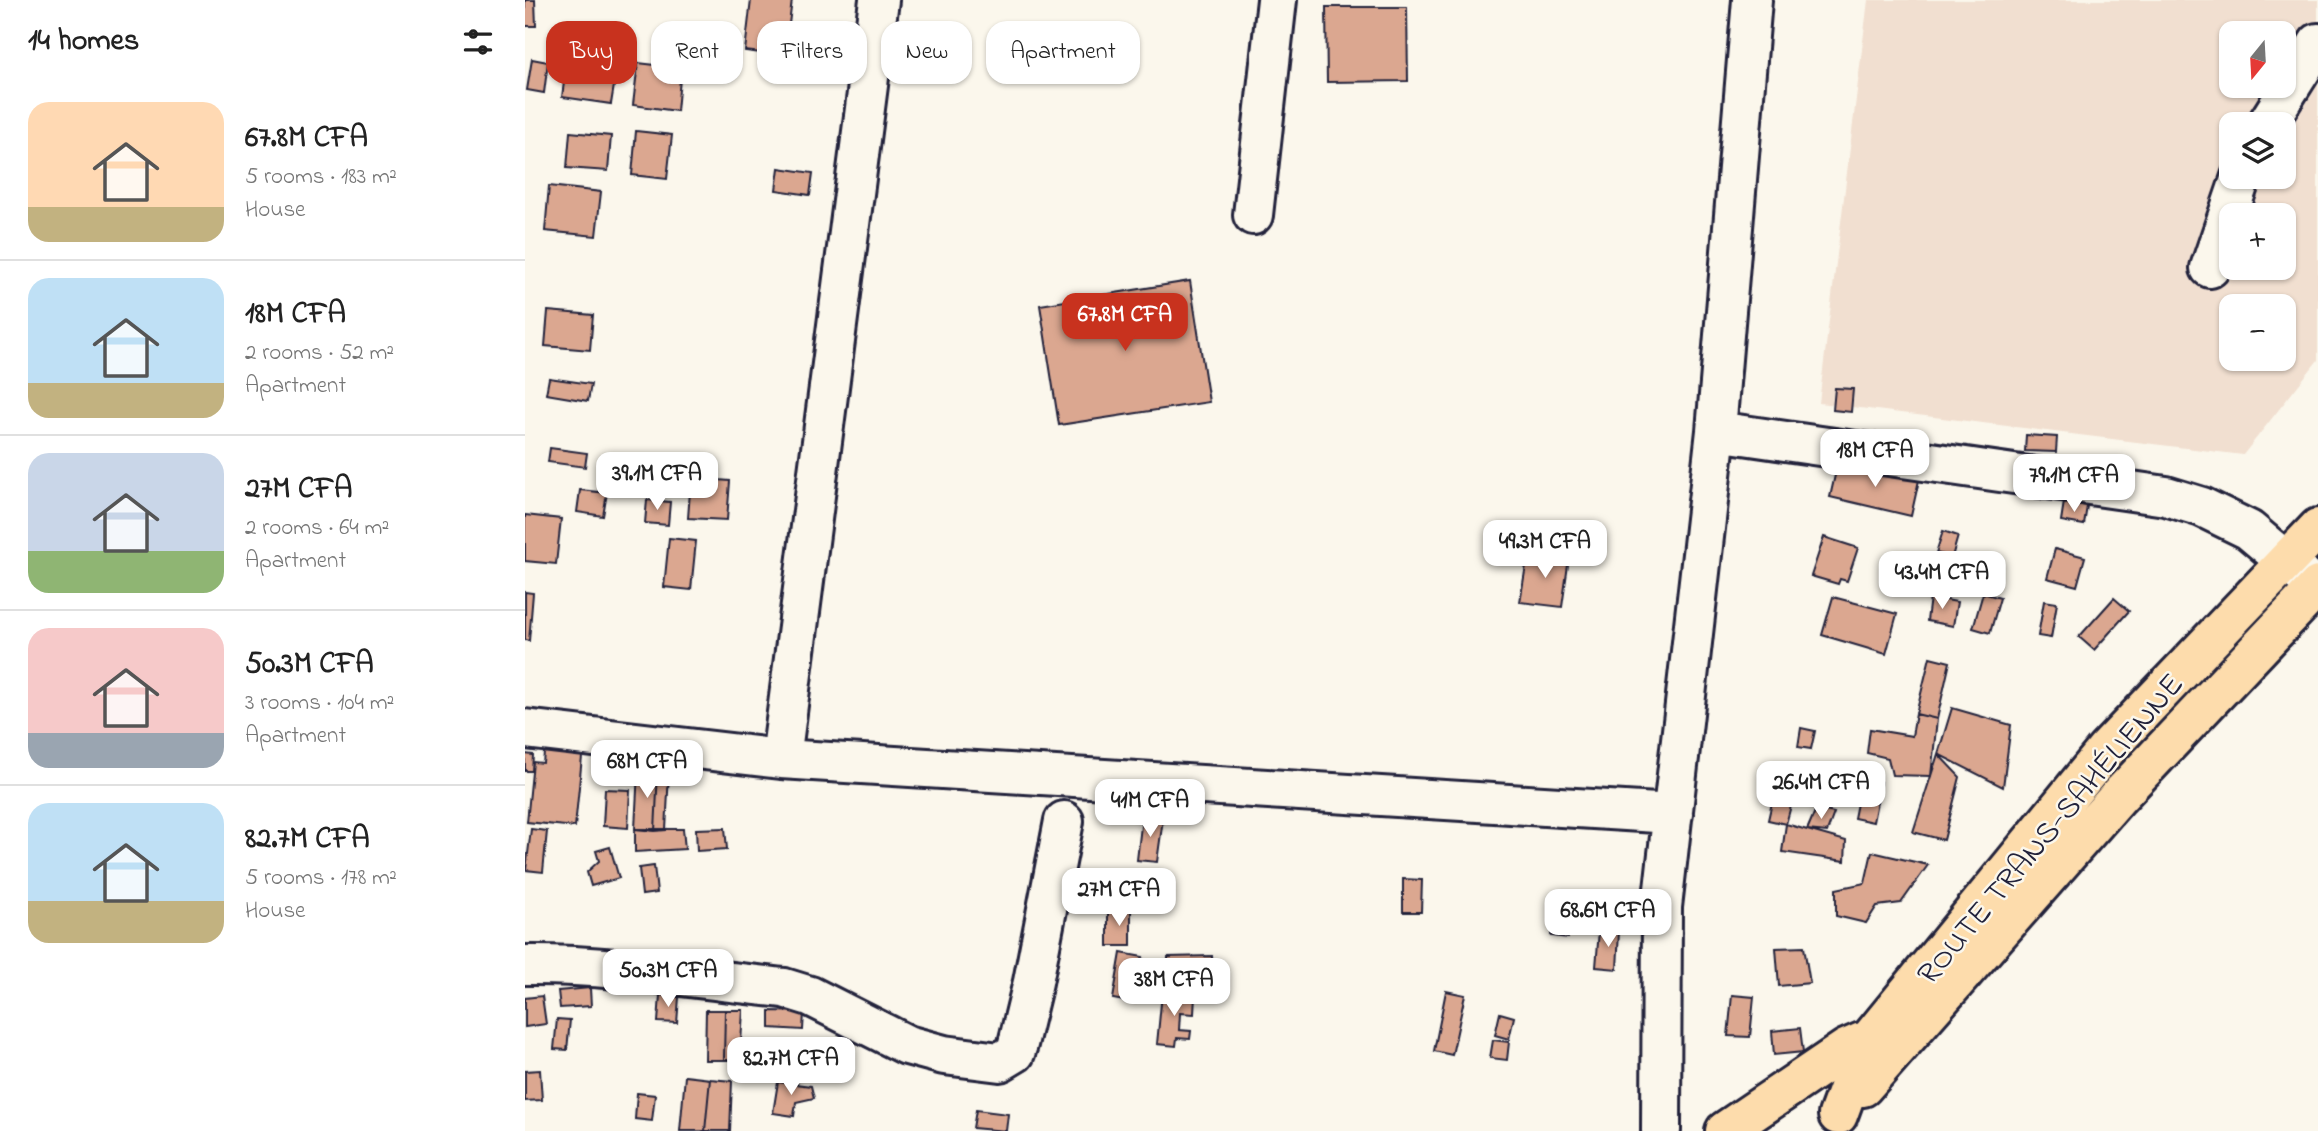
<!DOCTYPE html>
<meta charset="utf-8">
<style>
:root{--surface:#fff;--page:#f2f2f2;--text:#222;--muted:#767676;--line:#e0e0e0;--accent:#c8321e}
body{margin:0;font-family:"Indie Flower",sans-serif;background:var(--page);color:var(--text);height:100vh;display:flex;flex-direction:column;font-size:26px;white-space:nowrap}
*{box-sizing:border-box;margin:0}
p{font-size:23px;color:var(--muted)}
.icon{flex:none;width:38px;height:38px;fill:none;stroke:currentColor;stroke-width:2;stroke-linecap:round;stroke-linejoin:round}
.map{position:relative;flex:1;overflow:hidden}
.details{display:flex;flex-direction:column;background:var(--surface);width:525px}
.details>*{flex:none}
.guide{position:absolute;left:21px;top:21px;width:665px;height:63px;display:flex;gap:14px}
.needle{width:46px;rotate:198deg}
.fabs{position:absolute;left:1694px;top:21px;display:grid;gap:14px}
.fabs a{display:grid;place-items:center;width:77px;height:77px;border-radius:14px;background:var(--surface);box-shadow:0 2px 5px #0004;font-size:35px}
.price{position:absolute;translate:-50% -60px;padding:0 16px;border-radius:14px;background:#fff;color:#222;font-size:23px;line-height:46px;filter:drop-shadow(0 2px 4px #0008)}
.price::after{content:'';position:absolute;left:50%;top:42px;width:21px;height:16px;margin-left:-10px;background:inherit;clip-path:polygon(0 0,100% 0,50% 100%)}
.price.current{background:var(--accent);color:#fff}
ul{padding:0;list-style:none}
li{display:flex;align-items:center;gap:21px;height:175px;padding:0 28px}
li+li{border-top:2px solid var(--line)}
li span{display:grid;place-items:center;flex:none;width:196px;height:140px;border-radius:21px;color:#555}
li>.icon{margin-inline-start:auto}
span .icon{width:84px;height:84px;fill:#fffc;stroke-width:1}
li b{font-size:30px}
h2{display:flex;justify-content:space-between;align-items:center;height:84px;padding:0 28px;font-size:30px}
.tag{padding:0 24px;border-radius:21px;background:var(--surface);box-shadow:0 2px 5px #0004;font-size:24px;line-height:63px}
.tag.current{background:var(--accent);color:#fff}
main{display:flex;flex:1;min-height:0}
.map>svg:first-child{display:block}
.built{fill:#f1dfd0;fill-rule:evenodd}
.building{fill:#dba790;stroke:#22223b;stroke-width:2}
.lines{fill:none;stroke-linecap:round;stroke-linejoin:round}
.minor-casing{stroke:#22223b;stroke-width:44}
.highway-casing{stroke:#22223b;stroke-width:44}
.minor{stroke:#fbf7ec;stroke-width:38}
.highway{stroke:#fddcac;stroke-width:38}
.labels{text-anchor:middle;stroke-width:5;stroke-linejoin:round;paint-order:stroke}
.street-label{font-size:32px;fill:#22223b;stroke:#fbf7ec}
</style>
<main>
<section class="details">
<h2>14 homes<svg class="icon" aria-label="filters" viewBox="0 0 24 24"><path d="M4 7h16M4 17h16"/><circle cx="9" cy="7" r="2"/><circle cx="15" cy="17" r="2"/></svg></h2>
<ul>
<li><span style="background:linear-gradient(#ffd9b3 75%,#c2b280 0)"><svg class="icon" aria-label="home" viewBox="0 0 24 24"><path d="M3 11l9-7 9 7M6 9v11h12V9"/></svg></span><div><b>67.8M CFA</b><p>5 rooms · 183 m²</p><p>House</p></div></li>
<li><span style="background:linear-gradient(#bfe0f5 75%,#c2b280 0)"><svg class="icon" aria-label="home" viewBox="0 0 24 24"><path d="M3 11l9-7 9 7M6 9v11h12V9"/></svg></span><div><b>18M CFA</b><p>2 rooms · 52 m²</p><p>Apartment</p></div></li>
<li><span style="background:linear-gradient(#c9d6e8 70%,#8fb573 0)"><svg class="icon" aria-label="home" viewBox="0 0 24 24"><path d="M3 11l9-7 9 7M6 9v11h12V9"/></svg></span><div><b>27M CFA</b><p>2 rooms · 64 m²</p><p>Apartment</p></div></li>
<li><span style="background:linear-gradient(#f6c9c9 75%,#9aa5b1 0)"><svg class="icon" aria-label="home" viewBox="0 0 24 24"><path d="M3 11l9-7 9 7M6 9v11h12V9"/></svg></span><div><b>50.3M CFA</b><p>3 rooms · 104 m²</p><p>Apartment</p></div></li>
<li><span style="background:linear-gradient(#bfe0f5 70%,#c2b280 0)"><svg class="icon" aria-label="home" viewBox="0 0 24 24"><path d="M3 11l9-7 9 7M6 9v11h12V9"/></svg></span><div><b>82.7M CFA</b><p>5 rooms · 178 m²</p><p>House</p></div></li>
</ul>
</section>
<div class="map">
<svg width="1793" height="1131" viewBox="0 0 1793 1131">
<rect width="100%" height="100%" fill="#fbf7ec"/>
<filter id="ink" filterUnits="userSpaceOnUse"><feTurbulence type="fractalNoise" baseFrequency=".0143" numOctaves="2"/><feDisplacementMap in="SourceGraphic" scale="14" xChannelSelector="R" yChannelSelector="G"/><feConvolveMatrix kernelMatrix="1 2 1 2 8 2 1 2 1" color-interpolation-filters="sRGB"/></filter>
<g filter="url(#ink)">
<path class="built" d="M1343,0H1793V360L1718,455L1294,403ZM1706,33H1759V86H1706ZM1706,124H1759V177H1706ZM1706,215H1759V268H1706ZM1706,306H1759V359H1706Z"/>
<path class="building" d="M0,0H10L11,26H0Z
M226,0H267L260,56L220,51Z
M801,7H882L883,81L802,82Z
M185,26L206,29L201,59L180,56Z
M43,53L93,61L86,104L37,97Z
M7,59L23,62L19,93L2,90Z
M113,63L156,68L152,111L108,105Z
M111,131L147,135L142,179L107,175Z
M45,132L86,136L83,171L42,168Z
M254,168L288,173L285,195L251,190Z
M24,186L76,192L71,236L20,231Z
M665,281L684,402L534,425L515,305Z
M23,311L68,315L65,350L20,346Z
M24,378L66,384L63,401L21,394Z
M1310,388L1328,389L1326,412L1308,410Z
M1501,435L1532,437L1531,452L1500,451Z
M25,448L62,453L60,467L23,462Z
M1313,462L1394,480L1386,516L1305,497Z
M166,478L205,481L202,520L163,518Z
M55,490L82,493L78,516L52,512Z
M122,500L145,502L143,525L120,523Z
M1539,502L1562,506L1559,525L1536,521Z
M0,515L36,519L31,564L0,561Z
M1418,531L1433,536L1427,557L1411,553Z
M1299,537L1333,548L1322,581L1315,579L1313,584L1286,576Z
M144,538L171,541L166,590L139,587Z
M1530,549L1560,557L1552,586L1522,578Z
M1003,553L1044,558L1037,607L995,602Z
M0,592L8,593L4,641L0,640Z
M1458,593L1475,598L1465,633L1448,628Z
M1308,597L1372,614L1361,654L1297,635Z
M1405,597L1432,602L1428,626L1402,621Z
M1589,598L1604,611L1569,650L1554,637Z
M1519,601L1532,603L1526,638L1513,636Z
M1405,657L1425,662L1412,719L1391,714Z
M1427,708L1486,725L1478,787L1413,754Z
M1391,714L1412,719L1406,776L1367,775L1363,758L1342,753L1345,729L1387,736Z
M1276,728L1290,731L1286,749L1273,747Z
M20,743L58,747L50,827L2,822L8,762L18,763Z
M0,754L8,755L7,771H0Z
M1413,754L1435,777L1419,840L1388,832Z
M113,770L133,771L130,831L110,829Z
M133,771L144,773L141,830L130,831Z
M1337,778L1356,782L1348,822L1329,818Z
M80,789L105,790L103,828L78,826Z
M1248,798L1267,802L1261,824L1243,820Z
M622,801H641V810H622Z
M1291,809L1309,813L1302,832L1282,830Z
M617,817L638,819L632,862L612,860Z
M1261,824L1321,841L1320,861L1257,852Z
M200,828L202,849L172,851L171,829Z
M6,829L22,831L18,872L1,870Z
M110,829H158L160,849L110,852Z
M85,847L94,878L66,886L62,872L74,861L71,851Z
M1347,852L1403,865L1376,903L1352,906L1341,923L1311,916V889L1340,883Z
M129,866L132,893L117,895L114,868Z
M878,879L897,880L896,912H878Z
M583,909H606V946H583Z
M1028,921L1044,922L1043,938L1026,936Z
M1074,930L1094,931L1092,969L1071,967Z
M1279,947L1285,983L1254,986L1251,948Z
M596,953L618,957L610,1003L588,999Z
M687,956L688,980H669V989H655V972H643V957Z
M65,988L66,1006L35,1008L33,991Z
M921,991L940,995L927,1055L909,1051Z
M637,993L670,996L669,1014L655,1013L654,1030L666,1031L665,1039L652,1038L651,1046L632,1044Z
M135,995L154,997L152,1023L133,1022Z
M1207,995L1229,997L1225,1037L1203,1036Z
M17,996L21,1024L0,1027V998Z
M181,1010H200L199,1060H180Z
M200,1010H218L215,1060H199Z
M245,1011L279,1012L278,1030L245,1028Z
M975,1013L989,1017L984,1039L970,1035Z
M32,1019L45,1020L42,1050L29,1049Z
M1275,1028L1278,1052L1249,1055L1247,1031Z
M968,1040L984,1042L982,1060L965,1058Z
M15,1070L17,1100L0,1101V1071Z
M160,1076L185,1079L180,1131H155Z
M185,1079L207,1081L205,1131H180Z
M253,1082L286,1086L289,1098L271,1102L269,1116L248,1113Z
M112,1093L130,1095L127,1121L110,1119Z
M451,1110L483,1114L481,1131L448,1128Z"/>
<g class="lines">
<g class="minor-casing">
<path id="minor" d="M1742,124L1793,43
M728,215L752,0
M1685,268L1716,177
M1191,431L1641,496L1677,507L1724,530L1788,584
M0,729L256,759L1148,814
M256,759L354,0
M0,965C87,964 173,979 259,988L285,996L382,1045L419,1055L475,1062L490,1053L493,1044L508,982L539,821
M1136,1131L1137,907L1191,431L1227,0"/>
</g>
<g class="highway-casing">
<path id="highway" d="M1338,1087L1593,797L1793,586
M1313,1115L1330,1069L1344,1040L1581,750L1793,528
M1200,1131L1321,1049L1337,1042L1351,1040"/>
</g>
<use href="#minor" class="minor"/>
<use href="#highway" class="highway"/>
</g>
</g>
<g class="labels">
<g class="street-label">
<text transform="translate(1524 828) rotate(-50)" y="11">ROUTE TRANS-SAHÉLIENNE</text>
</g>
</g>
</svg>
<div class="fabs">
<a><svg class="needle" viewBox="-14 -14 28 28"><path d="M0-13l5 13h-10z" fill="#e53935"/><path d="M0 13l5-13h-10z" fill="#767676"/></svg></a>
<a><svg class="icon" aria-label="layers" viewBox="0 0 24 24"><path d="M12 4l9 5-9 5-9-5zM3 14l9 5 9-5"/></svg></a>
<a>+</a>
<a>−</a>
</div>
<b class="price current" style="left:600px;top:353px">67.8M CFA</b>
<b class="price" style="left:1350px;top:489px">18M CFA</b>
<b class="price" style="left:132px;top:512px">39.1M CFA</b>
<b class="price" style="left:1549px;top:514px">79.1M CFA</b>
<b class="price" style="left:1020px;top:580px">49.3M CFA</b>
<b class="price" style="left:1417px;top:611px">43.4M CFA</b>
<b class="price" style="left:122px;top:800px">68M CFA</b>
<b class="price" style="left:1296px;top:821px">26.4M CFA</b>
<b class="price" style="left:625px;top:839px">41M CFA</b>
<b class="price" style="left:594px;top:928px">27M CFA</b>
<b class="price" style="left:1083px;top:949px">68.6M CFA</b>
<b class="price" style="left:143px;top:1009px">50.3M CFA</b>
<b class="price" style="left:649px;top:1018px">38M CFA</b>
<b class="price" style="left:266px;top:1097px">82.7M CFA</b>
<div class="guide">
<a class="tag current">Buy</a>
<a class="tag">Rent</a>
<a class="tag">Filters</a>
<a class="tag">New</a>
<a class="tag">Apartment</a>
</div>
</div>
</main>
